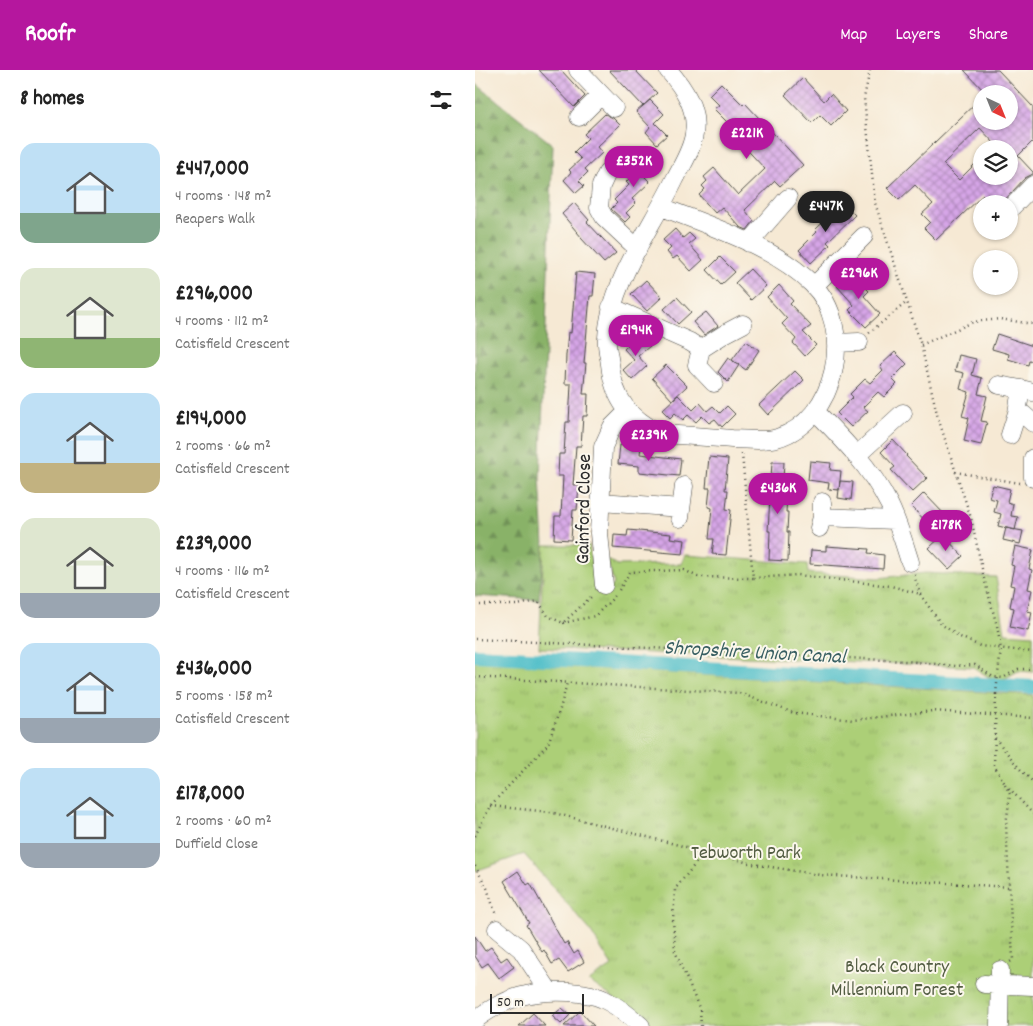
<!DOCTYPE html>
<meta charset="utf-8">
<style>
:root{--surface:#fff;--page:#f2f2f2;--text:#222;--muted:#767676;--accent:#b5179e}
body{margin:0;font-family:Dekko,sans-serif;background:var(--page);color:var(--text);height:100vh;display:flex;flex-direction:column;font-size:19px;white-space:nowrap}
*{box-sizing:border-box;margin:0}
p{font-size:16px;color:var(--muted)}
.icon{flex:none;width:28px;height:28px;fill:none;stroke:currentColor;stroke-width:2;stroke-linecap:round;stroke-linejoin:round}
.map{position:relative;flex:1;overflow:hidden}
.side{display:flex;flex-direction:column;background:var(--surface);width:475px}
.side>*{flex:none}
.needle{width:32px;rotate:137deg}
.buttons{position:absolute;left:498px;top:15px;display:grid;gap:10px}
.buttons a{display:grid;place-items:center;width:45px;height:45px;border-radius:50%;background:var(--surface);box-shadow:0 1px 4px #0004;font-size:25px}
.scale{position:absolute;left:15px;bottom:12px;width:94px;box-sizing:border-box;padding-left:5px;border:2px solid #2b2b2b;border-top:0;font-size:14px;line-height:18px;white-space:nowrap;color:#2b2b2b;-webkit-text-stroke:4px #fbf7ec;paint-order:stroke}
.price{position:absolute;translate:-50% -42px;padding:0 11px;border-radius:18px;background:var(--accent);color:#fff;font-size:16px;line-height:32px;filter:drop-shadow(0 1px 2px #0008)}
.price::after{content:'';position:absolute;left:50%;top:30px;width:15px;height:11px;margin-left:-8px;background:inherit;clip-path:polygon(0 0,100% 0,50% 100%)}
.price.current{background:#222;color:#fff}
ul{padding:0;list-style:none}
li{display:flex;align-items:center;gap:15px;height:125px;padding:0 20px}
li span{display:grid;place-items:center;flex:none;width:140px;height:100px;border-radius:15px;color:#555}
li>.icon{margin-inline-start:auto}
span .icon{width:60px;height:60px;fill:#fffc;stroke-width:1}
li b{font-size:21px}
h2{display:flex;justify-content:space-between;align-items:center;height:60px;padding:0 20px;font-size:21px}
header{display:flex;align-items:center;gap:30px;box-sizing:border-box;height:70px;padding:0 25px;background:var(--accent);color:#fff}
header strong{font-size:24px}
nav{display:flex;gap:28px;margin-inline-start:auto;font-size:18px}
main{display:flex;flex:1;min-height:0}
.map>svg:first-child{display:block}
.forest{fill:url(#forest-firs);stroke:#5a6e4a}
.park{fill:url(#park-tufts);stroke:#6c7d51}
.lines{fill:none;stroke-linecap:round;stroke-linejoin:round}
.canal{stroke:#51bfc9;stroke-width:14}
.building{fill:url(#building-cross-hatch);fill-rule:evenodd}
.minor-casing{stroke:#494844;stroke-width:19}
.path{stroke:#494844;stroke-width:2.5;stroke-dasharray:1 4;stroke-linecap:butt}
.minor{stroke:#fff;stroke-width:18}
.path-bridge{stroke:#494844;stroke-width:2.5;stroke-dasharray:1 4;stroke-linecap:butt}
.labels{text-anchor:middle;stroke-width:4;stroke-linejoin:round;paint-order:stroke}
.street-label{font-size:20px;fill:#2b2b2b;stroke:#fbf7ec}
.park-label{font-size:20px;fill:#525c42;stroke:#fbf7ec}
.water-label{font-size:21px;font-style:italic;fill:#385f62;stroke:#fbf7ec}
</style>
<header>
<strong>Roofr</strong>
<nav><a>Map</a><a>Layers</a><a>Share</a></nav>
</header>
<main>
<section class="side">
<h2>8 homes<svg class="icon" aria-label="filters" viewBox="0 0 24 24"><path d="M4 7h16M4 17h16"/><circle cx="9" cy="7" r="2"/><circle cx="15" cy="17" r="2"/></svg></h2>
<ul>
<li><span style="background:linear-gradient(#bfe0f5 70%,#7fa58c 0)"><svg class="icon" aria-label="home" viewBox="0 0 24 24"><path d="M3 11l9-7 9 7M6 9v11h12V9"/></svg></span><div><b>£447,000</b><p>4 rooms · 148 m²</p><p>Reapers Walk</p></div></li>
<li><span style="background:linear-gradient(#dfe7d0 70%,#8fb573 0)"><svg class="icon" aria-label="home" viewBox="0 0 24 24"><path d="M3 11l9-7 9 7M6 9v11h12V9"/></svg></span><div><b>£296,000</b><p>4 rooms · 112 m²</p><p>Catisfield Crescent</p></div></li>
<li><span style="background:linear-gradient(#bfe0f5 70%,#c2b280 0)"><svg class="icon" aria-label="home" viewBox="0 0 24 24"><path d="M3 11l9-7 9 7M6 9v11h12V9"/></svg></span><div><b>£194,000</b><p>2 rooms · 66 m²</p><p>Catisfield Crescent</p></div></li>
<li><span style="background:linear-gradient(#dfe7d0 75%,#9aa5b1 0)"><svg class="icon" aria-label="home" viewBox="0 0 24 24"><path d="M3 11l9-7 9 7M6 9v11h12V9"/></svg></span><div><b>£239,000</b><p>4 rooms · 116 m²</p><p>Catisfield Crescent</p></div></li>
<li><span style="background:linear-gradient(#bfe0f5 75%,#9aa5b1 0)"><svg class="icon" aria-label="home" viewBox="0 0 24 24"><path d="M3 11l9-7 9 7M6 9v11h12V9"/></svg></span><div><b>£436,000</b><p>5 rooms · 158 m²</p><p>Catisfield Crescent</p></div></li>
<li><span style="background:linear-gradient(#bfe0f5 75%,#9aa5b1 0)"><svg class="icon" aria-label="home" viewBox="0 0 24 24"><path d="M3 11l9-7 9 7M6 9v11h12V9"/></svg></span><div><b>£178,000</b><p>2 rooms · 60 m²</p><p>Duffield Close</p></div></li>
</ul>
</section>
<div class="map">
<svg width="558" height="956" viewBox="0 0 558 956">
<defs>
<pattern id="forest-firs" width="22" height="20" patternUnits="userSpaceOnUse" patternTransform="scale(1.25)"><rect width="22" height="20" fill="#89b268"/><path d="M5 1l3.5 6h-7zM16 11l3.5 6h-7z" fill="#709156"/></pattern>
<pattern id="park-tufts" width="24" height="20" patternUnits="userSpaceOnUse" patternTransform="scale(1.25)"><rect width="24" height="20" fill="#accf77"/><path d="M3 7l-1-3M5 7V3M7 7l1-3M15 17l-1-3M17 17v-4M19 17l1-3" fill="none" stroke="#94b267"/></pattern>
<pattern id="building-cross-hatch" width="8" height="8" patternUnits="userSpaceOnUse" patternTransform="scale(1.25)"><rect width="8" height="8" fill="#d6a5e7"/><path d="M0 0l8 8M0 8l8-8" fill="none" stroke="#ae87bb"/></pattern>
</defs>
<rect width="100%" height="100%" fill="#fbf7ec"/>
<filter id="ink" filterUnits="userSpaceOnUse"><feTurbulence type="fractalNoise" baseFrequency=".02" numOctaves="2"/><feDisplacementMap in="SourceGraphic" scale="10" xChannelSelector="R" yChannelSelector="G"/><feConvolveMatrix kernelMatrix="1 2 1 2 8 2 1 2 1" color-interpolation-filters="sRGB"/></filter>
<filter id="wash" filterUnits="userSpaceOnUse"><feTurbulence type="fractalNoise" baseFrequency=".0096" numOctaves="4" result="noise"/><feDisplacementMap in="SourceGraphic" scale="20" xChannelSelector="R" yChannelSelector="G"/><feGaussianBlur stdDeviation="1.12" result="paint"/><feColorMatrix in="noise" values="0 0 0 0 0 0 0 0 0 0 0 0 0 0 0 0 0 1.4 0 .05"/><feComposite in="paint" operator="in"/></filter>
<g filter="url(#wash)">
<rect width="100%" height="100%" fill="#f6e9d4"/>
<path class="forest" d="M0,13L78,75L65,408L69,475L64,530L0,526Z"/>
<path class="park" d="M69,475H114L121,522L129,526L139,514L132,489L142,495L206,494L210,485L332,494L333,503L403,508L450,503L521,507L530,563L558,565V602L543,601L529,609H517L498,597L64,578Z
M0,591L558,625V956H175L171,951L114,911L137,896L114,859L49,784L0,801Z"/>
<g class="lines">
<path class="canal" d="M0,585L558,617"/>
</g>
<g id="blocks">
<path class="building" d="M64,0H86L110,26L99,37Z
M134,0H160L182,23L168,36Z
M489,0H523L558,37V71L543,86L558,102V104L550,108L526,134H515L508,125L461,170L449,158L455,152L447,144L458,134L440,115L424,130L412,118L506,28V51H534V24H512ZM505,58L520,74L515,79H534V106H506V88L484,110L468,94Z
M328,8L349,31L356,24L371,41L356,56L345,45L337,53L310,25Z
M246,13L268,35L270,33L328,95L305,116L300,111L270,140L279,151L272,160L265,157L247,137L240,143L224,125L230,119L227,116L232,111L229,107L239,98L263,125L290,99L251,57L254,54L239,39L244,35L234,25Z
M175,30L189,44L180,53L192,65L182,74L171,62L175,57L161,42Z
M130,44L138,48L145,55L122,77L127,83L110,99L113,102L104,111L109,116L101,123L89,110L96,102L94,100L106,89L99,82L113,68L109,64Z
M172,84L182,95L170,107L175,112L157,129L161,133L151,143L155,147L150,152L136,139L142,133L139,130L154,115L151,112L163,100L160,96Z
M99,133L114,150L112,152L141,183L129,193L106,168H107L87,144Z
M368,133L380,145L352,172L355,175L336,193L324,180L342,162L340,160Z
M200,159L208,168L214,163L220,169L214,174L228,190L216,201L202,186L198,189L192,182L196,178L188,170Z
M245,187L260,202L246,215L232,200Z
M275,199L291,216L276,230L260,213Z
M101,202L120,204L118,226H115L109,293H111L108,324H113L112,346H108L106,376H101L98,415H104L102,440H98L96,470L79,469L80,446H86L88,406H83L84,384H89L91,352H94L96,314H90L91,285L93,262L96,263Z
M376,203L394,221L389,226L405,244L391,257L374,240L379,235L362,216Z
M171,210L187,227L172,241L156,224Z
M304,215L318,231L315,234L336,256L328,262L341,275L330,286L318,273L321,269L307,254L312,249L292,227Z
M202,227L216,242L203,254L189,239Z
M231,242L243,256L229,265L218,252Z
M522,264L558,276V292L554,291L553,295L533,289L534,284L517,279Z
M164,265L175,276L163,286L172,296L157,310L148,300L159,290L149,279Z
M271,271L284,280L271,300L257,290Z
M420,282L432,294L417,309L422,314L409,327L403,322L388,337L393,341L376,357L362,343L378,327L375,324L390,309L395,313L408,300L405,296Z
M484,285L501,289L497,305L507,308L503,324L512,326L506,351L512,352L506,375L489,371L494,348L487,346L494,322L485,319L489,303L480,301Z
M253,288L264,295L253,312L243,302Z
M191,295L212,316L197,330L177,308Z
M320,301L329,310L293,345L284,335Z
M203,325L218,340L225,333L232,341L238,336L245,343L252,336L260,344L247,357L240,349L234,353L227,346L221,352L213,345L208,350L200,343L195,348L187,340Z
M418,370L432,385L431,386L452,408L437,422L416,400L420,397L406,382Z
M145,375L166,377L165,384L206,389L204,406L164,402V396L143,394Z
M234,387L253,389L250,420H253L251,439L256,440L251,485L237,484L239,469H234L237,438L233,437L235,418H231Z
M335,391L356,393L355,400L366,401L364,420L353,419L354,413L333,410Z
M297,392H309L308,410H313L311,442H313L312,462H314L313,491L294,490L295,461H293Z
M365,411L378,412L376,430L363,428Z
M518,415L535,419L532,432L538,434L536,446L543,447L540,460L523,456L526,444L519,442L522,430L514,428Z
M449,423L471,446L458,459L436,436Z
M531,458L548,461L545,474L528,470Z
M153,460L196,464L195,468L210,470L208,484L138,478L139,465L152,466Z
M468,465L488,486L474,499L454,478Z
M351,476L394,479L393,483L409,485L408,499L335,494L336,480L351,481Z
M540,476L558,480L554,499L557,500L553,519L557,520L552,541L557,542L553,561L535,557L539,538L535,537L539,516L535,515L539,496L536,495Z
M43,801L52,815L55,813L89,874L92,872L99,884L103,881L109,892L93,902L84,890L77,894L69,880L67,882L51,855L54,853L29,811Z
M0,866L10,881L16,877L26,891L32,887L39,897L24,908L13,893L7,897L0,886Z
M87,938L95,945L86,954L77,946Z
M105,941L119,956H89Z
M58,943L70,956H44Z"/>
</g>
</g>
<g filter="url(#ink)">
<use href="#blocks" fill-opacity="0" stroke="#494844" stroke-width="1"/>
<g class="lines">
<g class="minor-casing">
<path id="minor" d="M103,0L139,38
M104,47L126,25
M144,91L132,103L126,116L124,138L129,147L163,179
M187,137C236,157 299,176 337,214C381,257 362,350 302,368C288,372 271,369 257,369C233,367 209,365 185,364C154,347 139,331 135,294C134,286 131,276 132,268C135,212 176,159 200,109C207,95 217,80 219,64C223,39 209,18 193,0
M534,140L558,115
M274,173L313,128
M339,216L389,166
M136,237L215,272L226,279
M361,273L384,272
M239,313L222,295L226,279L251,263L268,254
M524,315L546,319
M340,341C368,369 396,398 414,434C423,452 429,473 435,492
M542,343L546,319L558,322
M535,365L542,343L549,345L558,353
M381,386L428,343
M558,388V408
M126,432L206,438
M347,447L420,450
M205,448L209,416
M344,458L347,447V432
M129,515L124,463L128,377L137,357L153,341
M22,859L46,879L74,921
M509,914L558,916
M0,950C30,927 57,920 94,922C106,923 118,924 128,929C143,936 155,946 166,956
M524,956L525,900"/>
</g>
<path class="path" d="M395,0L389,28L400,133L446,275L463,348L496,448L509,508L522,556L526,579L523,604
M394,263L432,232
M446,275L498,252L525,249L558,254
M267,384L278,508L323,505L416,516L445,524
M480,402L545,413
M439,505L445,524L466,554L485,567L505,576L558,582
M144,520L155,502L209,500L223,507L278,508
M0,535H42L63,531L73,546L88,553L118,525
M88,553L120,546L141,525
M0,569L431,591L481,596L500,595L518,607L528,608L543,599H558
M0,607L264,623L319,643L378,650L458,641L558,648
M521,624L519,695L530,714
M520,668L544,698L558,712
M530,714L535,724L531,755L538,890L535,892
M534,718L558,744
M15,736L75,742L278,794L345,805L534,817
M0,766L15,736L73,674L85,639L92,613
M0,796L12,818L21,845
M226,956L225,940L200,881L198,850L200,819L230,782"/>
<use href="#minor" class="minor"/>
<path class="path-bridge" d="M521,624L523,604"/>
</g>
</g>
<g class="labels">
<g class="street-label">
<text transform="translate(107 439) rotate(-89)" y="7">Gainford Close</text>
</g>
<g class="park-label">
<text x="271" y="788">Tebworth Park</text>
<text x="422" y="902">Black Country<tspan x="422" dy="23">Millennium Forest</tspan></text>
</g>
<g class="water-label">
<text transform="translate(280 581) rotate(3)" y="7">Shropshire Union Canal</text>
</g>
</g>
</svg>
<div class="buttons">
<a><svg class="needle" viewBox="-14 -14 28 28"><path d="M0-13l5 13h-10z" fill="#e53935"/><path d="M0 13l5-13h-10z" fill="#767676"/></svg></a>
<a><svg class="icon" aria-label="layers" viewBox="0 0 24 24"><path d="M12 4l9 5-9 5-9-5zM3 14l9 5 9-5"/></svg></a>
<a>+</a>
<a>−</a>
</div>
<div class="scale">50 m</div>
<b class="price" style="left:272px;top:90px">£221K</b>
<b class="price" style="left:159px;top:118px">£352K</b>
<b class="price current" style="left:351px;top:163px">£447K</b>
<b class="price" style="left:384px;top:230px">£296K</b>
<b class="price" style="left:161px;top:287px">£194K</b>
<b class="price" style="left:174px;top:392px">£239K</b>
<b class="price" style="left:303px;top:445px">£436K</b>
<b class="price" style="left:471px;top:482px">£178K</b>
</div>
</main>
